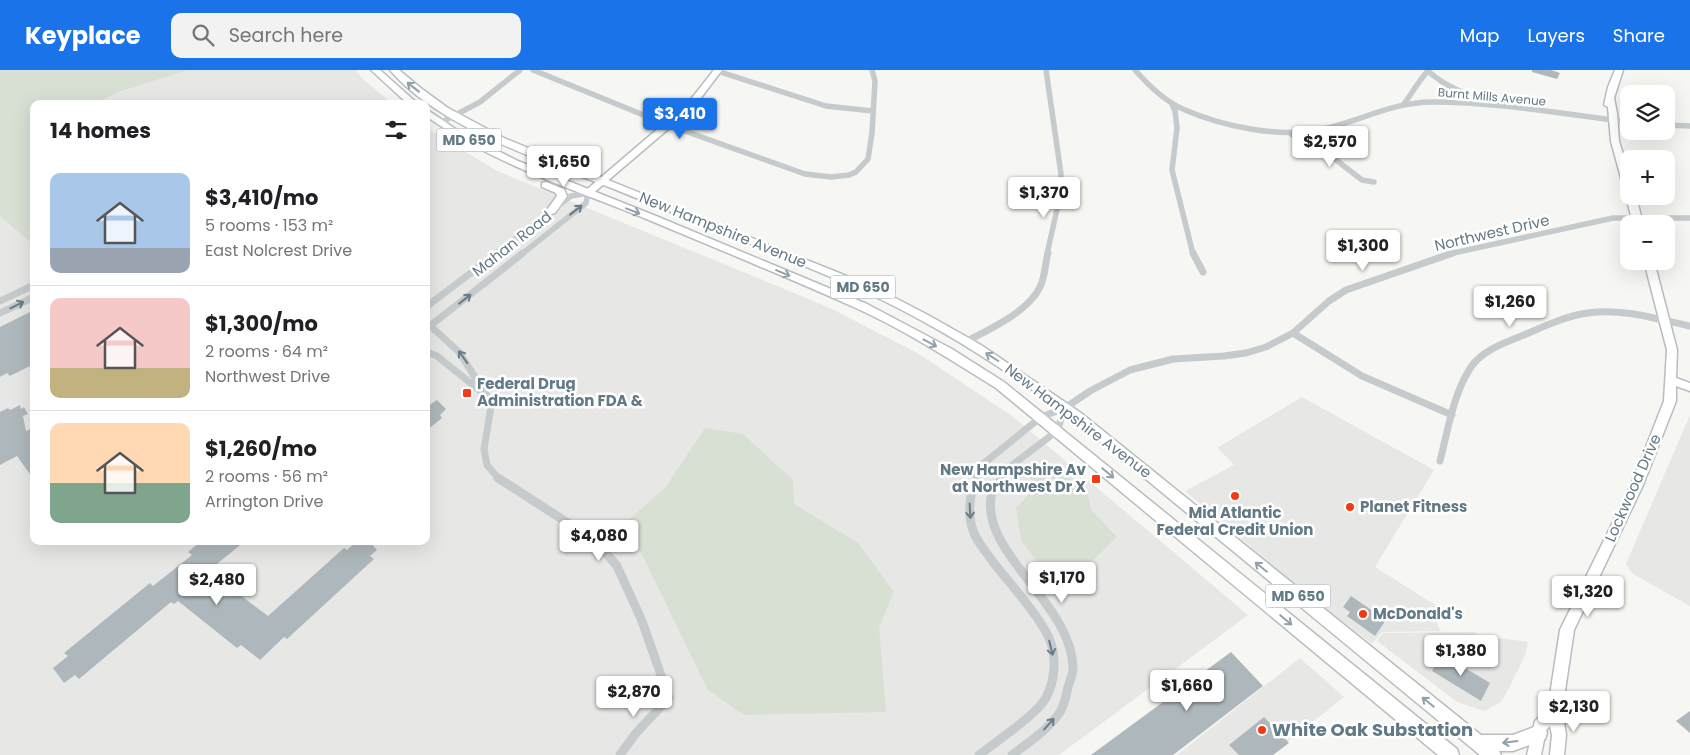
<!DOCTYPE html>
<meta charset="utf-8">
<style>
:root{--surface:#fff;--page:#f2f2f2;--text:#202124;--muted:#757577;--line:#e0e0e0;--accent:#1a73e8}
body{margin:0;font-family:Poppins,sans-serif;background:var(--page);color:var(--text);height:100vh;display:flex;flex-direction:column;font-size:19px;white-space:nowrap}
*{box-sizing:border-box;margin:0}
p{font-size:16px;color:var(--muted)}
.icon{flex:none;width:28px;height:28px;fill:none;stroke:currentColor;stroke-width:2;stroke-linecap:round;stroke-linejoin:round}
.map{position:relative;flex:1;overflow:hidden}
.details{position:absolute;left:30px;top:30px;width:400px;height:445px;display:flex;flex-direction:column;background:var(--surface);border-radius:10px;box-shadow:0 5px 20px #0002}
.details>*{flex:none}
.tools{position:absolute;left:1620px;top:15px;display:grid;gap:10px}
.tools a{display:grid;place-items:center;width:55px;height:55px;border-radius:10px;background:var(--surface);box-shadow:0 5px 20px #0002;font-size:25px}
.price{position:absolute;translate:-50% -42px;padding:0 11px;border-radius:5px;background:#fff;color:#222;font-size:16px;line-height:32px;filter:drop-shadow(0 1px 2px #0008)}
.price::after{content:'';position:absolute;left:50%;top:30px;width:15px;height:11px;margin-left:-8px;background:inherit;clip-path:polygon(0 0,100% 0,50% 100%)}
.price.selected{background:var(--accent);color:#fff}
ul{padding:0;list-style:none}
li{display:flex;align-items:center;gap:15px;height:125px;padding:0 20px}
li+li{border-top:1px solid var(--line)}
li span{display:grid;place-items:center;flex:none;width:140px;height:100px;border-radius:10px;color:#555}
li>.icon{margin-inline-start:auto}
span .icon{width:60px;height:60px;fill:#fffc;stroke-width:1}
li b{font-size:21px}
h2{display:flex;justify-content:space-between;align-items:center;height:60px;padding:0 20px;font-size:21px}
header{display:flex;align-items:center;gap:30px;box-sizing:border-box;height:70px;padding:0 25px;background:var(--accent);color:#fff}
header strong{font-size:24px}
nav{display:flex;gap:28px;margin-inline-start:auto;font-size:18px}
.search{width:350px;height:45px;background:var(--page);display:flex;align-items:center;gap:12px;box-sizing:border-box;padding:0 18px;border-radius:10px;color:var(--muted);font-size:19px}
.map>svg:first-child{display:block}
.built{fill:#e7e8e6}
.green{fill:#d8dfd3}
.building{fill:#aeb8bc}
.lines{fill:none;stroke-linecap:round;stroke-linejoin:round}
.secondary-casing{stroke:#b7bdc1;stroke-width:3}
.primary-casing{stroke:#b8bdc0;stroke-width:3}
.street-far2{stroke:#c5cacc;stroke-width:5.5}
.street-far1{stroke:#c5cacc;stroke-width:7}
.street{stroke:#c5cacc;stroke-width:9}
.secondary{fill:#fff;fill-rule:evenodd}
.primary{fill:#fff;fill-rule:evenodd}
.oneway{stroke:#91a1aa}
.oneway2{stroke:#677d8a}
.poi-dot{fill:#f43a14;stroke:#fff;stroke-width:2}
.labels{text-anchor:middle;stroke-width:5;stroke-linejoin:round;paint-order:stroke}
.far-street-label{font-size:12px;fill:#627986;stroke:#fff}
.shield{fill:#fff;stroke:#91a1aa;stroke-width:1}
.shield-label{font-size:14px;font-weight:bold;fill:#627986}
.street-label{font-size:15px;fill:#627986;stroke:#fff}
.poi-label{font-size:15px;font-weight:bold;fill:#627986;stroke:#fff;text-anchor:start}
.near-poi-label{font-size:18px;font-weight:bold;fill:#627986;stroke:#fff;text-anchor:start}
</style>
<header>
<strong>Keyplace</strong>
<div class="search"><svg class="icon" aria-label="search" viewBox="0 0 24 24"><circle cx="10" cy="10" r="6"/><path d="M15 15l6 6"/></svg>Search here</div>
<nav><a>Map</a><a>Layers</a><a>Share</a></nav>
</header>
<div class="map">
<svg width="1690" height="685" viewBox="0 0 1690 685">
<rect width="100%" height="100%" fill="#f6f6f2"/>
<path class="built" d="M188,0H356L362,8L392,34H82Z
M0,26L34,44V471H426V58L497,101L787,220L832,239L919,284L1012,346L1248,545L1059,685H0Z
M1302,327L1434,400L1375,497L1443,540L1437,554L1441,561L1382,562L1372,574L1309,526L1185,421L1234,395L1217,378Z
M1690,345V536L1633,504L1626,494Z
M1474,562L1478,565L1528,572L1525,586L1506,624L1501,632L1484,641L1457,632L1377,571L1383,563Z
M1300,588L1344,627L1271,685H1177Z"/>
<path class="green" d="M0,0H188L116,23L94,34H34V175L0,146Z
M705,358L743,364L793,410L794,434L858,473L894,522L879,557L886,642L744,645L708,620L626,452L665,418Z
M1054,396L1087,421L1091,440L1117,467L1060,522L1021,470L1016,438L1034,419L1028,402Z"/>
<path class="building" d="M1532,0H1551L1560,3L1557,9L1532,2Z
M34,240V294L10,306L7,303L0,307V257Z
M437,330L446,339L440,345L442,348L426,361V337Z
M20,335L21,339L24,337L28,344L23,346L26,361L34,357V410L17,386L0,395V342L8,338L10,340Z
M201,471H245L212,498L215,500L211,503L268,546L344,478L347,480L357,471H369L377,480L370,486L374,489L287,569L284,567L260,590L241,575L237,578L178,531L174,534L171,532L79,609L75,605L64,613L53,598L68,586L64,583L150,513L153,516L192,485L188,482Z
M1351,526L1386,550L1375,566L1347,546L1350,542L1343,537Z
M1231,582L1263,616L1173,685H1091Z
M1442,584L1490,613L1481,631L1432,601Z
M1690,641V663L1676,651Z
M1264,647L1289,673L1273,685H1239L1229,675Z"/>
<g class="lines">
<g class="secondary-casing">
<path id="secondary" d="M714,0H722L694,37L591,125H585V121L688,33Z
M1615,0H1623L1614,28L1617,43L1619,71L1629,103V122L1624,119L1611,71L1608,37L1604,35L1608,17Z
M1629,124V126H1636L1643,154H1633L1626,126Z
M1644,191H1654L1677,280L1676,308L1690,313V321L1676,316V331L1643,415L1574,560L1562,641L1566,665L1564,685H1550L1552,665L1550,656L1546,660L1541,685H1527L1535,651L1548,638L1560,560L1631,415L1664,331L1667,280Z"/>
</g>
<g class="primary-casing">
<path id="primary" d="M371,0H380L418,34H408Z
M390,0H399L422,19L448,38L506,69L874,217L928,245L981,275L1081,343L1481,665H1513L1539,655L1545,657L1547,663L1545,669L1513,681H1499L1501,685H1480L1073,349C1008,301 939,256 865,222C782,185 697,153 614,119C545,92 438,57 390,0Z
M426,39L460,62L518,91L656,146L867,234L952,279L1004,312L1457,679L1459,685H1438L996,318C951,290 906,261 858,239C789,208 718,179 649,150C573,119 493,94 426,46Z
M546,112L564,119L567,126L555,143L551,144L546,141L557,126L556,123L542,117V113Z"/>
</g>
<path class="street-far2" d="M533,0L668,55L805,104L831,107L849,105L856,102L868,89L872,63L875,11L872,0
M714,0L826,36L873,41
M1046,0L1061,104L1060,126L1047,184
M1135,0C1149,16 1165,32 1185,40C1222,56 1279,68 1318,60C1357,53 1391,32 1432,32C1498,32 1564,44 1629,52
M1427,0C1446,18 1470,26 1495,32
M1172,34L1175,41L1177,58L1172,100L1193,184
M1403,35C1412,24 1418,11 1428,1
M442,52L480,32L520,0
M1666,55L1690,56
M1291,64L1322,79L1362,110L1374,112
M496,184L571,126L588,123L586,133L522,184
M1449,184L1613,148H1690"/>
<path class="street-far1" d="M1193,183L1203,202
M0,231L34,215
M426,237L497,183
M0,243L34,227
M426,252L459,282L487,326L491,337L484,379L487,395L499,409
M426,259L523,183
M1293,263L1362,306L1452,345
M967,271C990,259 1028,242 1040,217C1045,208 1045,193 1048,183
M426,282L437,286L483,323
M1440,391C1448,360 1453,324 1471,297C1482,281 1502,274 1519,267C1541,258 1564,246 1588,243C1622,238 1657,249 1690,256
M976,409L983,394L1041,347L1065,338L1090,321L1130,300L1173,289L1224,286L1246,283L1266,277L1293,263L1329,231L1346,220L1453,183
M1001,409L1007,399L1057,361L1065,338"/>
<path class="street" d="M498,408L596,471L617,496L642,551L669,628L636,663L620,685
M977,408C969,424 967,446 974,463C978,473 987,483 993,492C1011,515 1032,537 1046,562C1059,584 1056,619 1039,637C1023,654 997,671 979,685
M1002,408C999,413 992,421 991,427C982,485 1072,534 1073,598C1073,604 1070,611 1068,617C1066,626 1065,634 1060,642C1048,660 1029,672 1012,685"/>
<use href="#secondary" class="secondary"/>
<use href="#primary" class="primary"/>
</g>
<defs><path id="oneway-shaft" d="M-6 0H5M1.5-3L5.5 0L1.5 3" fill="none" stroke-width="1.6" stroke-linecap="round" stroke-linejoin="round" transform="scale(1.25)"/></defs>
<g class="oneway">
<use href="#oneway-shaft" transform="translate(413 17) rotate(-142)"/>
<use href="#oneway-shaft" transform="translate(633 141) rotate(21)"/>
<use href="#oneway-shaft" transform="translate(783 203) rotate(23)"/>
<use href="#oneway-shaft" transform="translate(930 273) rotate(28)"/>
<use href="#oneway-shaft" transform="translate(992 287) rotate(-148)"/>
<use href="#oneway-shaft" transform="translate(1108 403) rotate(40)"/>
<use href="#oneway-shaft" transform="translate(1261 497) rotate(-141)"/>
<use href="#oneway-shaft" transform="translate(1286 550) rotate(40)"/>
<use href="#oneway-shaft" transform="translate(1428 632) rotate(-141)"/>
<use href="#oneway-shaft" transform="translate(1510 672) rotate(173)"/>
</g>
<g class="oneway2">
<use href="#oneway-shaft" transform="translate(576 140) rotate(-38)"/>
<use href="#oneway-shaft" transform="translate(465 229) rotate(-38)"/>
<use href="#oneway-shaft" transform="translate(17 235) rotate(-26)"/>
<use href="#oneway-shaft" transform="translate(463 287) rotate(-125)"/>
<use href="#oneway-shaft" transform="translate(970 441) rotate(87)"/>
<use href="#oneway-shaft" transform="translate(1051 578) rotate(76)"/>
<use href="#oneway-shaft" transform="translate(1049 654) rotate(-48)"/>
</g>
<g class="poi-dot">
<rect x="462" y="318" width="10" height="10" rx="2.5"/>
<rect x="1091" y="404" width="10" height="10" rx="2.5"/>
<circle cx="1235" cy="426" r="5"/>
<circle cx="1350" cy="437" r="5"/>
<circle cx="1363" cy="544" r="5"/>
<circle cx="1262" cy="660" r="5"/>
</g>
<g class="labels">
<g class="far-street-label">
<text transform="translate(1492 27) rotate(5)" y="4">Burnt Mills Avenue</text>
</g>
<g class="shield">
<rect x="436.5" y="58.5" width="65" height="23" rx="4"/>
<rect x="830.5" y="205.5" width="65" height="23" rx="4"/>
<rect x="1265.5" y="514.5" width="65" height="23" rx="4"/>
</g>
<g class="shield-label">
<text x="469" y="75">MD 650</text>
<text x="863" y="222">MD 650</text>
<text x="1298" y="531">MD 650</text>
</g>
<g class="street-label">
<text transform="translate(723 160) rotate(22)" y="5">New Hampshire Avenue</text>
<text transform="translate(1492 163) rotate(-13)" y="5">Northwest Drive</text>
<text transform="translate(512 174) rotate(-38)" y="5">Mahan Road</text>
<text transform="translate(1078 351) rotate(37)" y="5">New Hampshire Avenue</text>
<text transform="translate(1633 418) rotate(-66)" y="5">Lockwood Drive</text>
</g>
<g class="poi-label">
<text x="477" y="319">Federal Drug<tspan x="477" dy="17">Administration FDA &amp;</tspan></text>
<text x="1086" y="405" text-anchor="end">New Hampshire Av<tspan x="1086" dy="17">at Northwest Dr X</tspan></text>
<text x="1360" y="442">Planet Fitness</text>
<text x="1235" y="448" text-anchor="middle">Mid Atlantic<tspan x="1235" dy="17">Federal Credit Union</tspan></text>
<text x="1373" y="549">McDonald's</text>
</g>
<g class="near-poi-label">
<text x="1272" y="666">White Oak Substation</text>
</g>
</g>
</svg>
<div class="tools">
<a><svg class="icon" aria-label="layers" viewBox="0 0 24 24"><path d="M12 4l9 5-9 5-9-5zM3 14l9 5 9-5"/></svg></a>
<a>+</a>
<a>−</a>
</div>
<b class="price selected" style="left:680px;top:70px">$3,410</b>
<b class="price" style="left:1330px;top:98px">$2,570</b>
<b class="price" style="left:564px;top:118px">$1,650</b>
<b class="price" style="left:1044px;top:149px">$1,370</b>
<b class="price" style="left:1363px;top:202px">$1,300</b>
<b class="price" style="left:1510px;top:258px">$1,260</b>
<b class="price" style="left:599px;top:492px">$4,080</b>
<b class="price" style="left:1062px;top:534px">$1,170</b>
<b class="price" style="left:217px;top:536px">$2,480</b>
<b class="price" style="left:1588px;top:548px">$1,320</b>
<b class="price" style="left:1461px;top:607px">$1,380</b>
<b class="price" style="left:1187px;top:642px">$1,660</b>
<b class="price" style="left:634px;top:648px">$2,870</b>
<b class="price" style="left:1574px;top:663px">$2,130</b>
<section class="details">
<h2>14 homes<svg class="icon" aria-label="filters" viewBox="0 0 24 24"><path d="M4 7h16M4 17h16"/><circle cx="9" cy="7" r="2"/><circle cx="15" cy="17" r="2"/></svg></h2>
<ul>
<li><span style="background:linear-gradient(#a9c7e8 75%,#9aa5b1 0)"><svg class="icon" aria-label="home" viewBox="0 0 24 24"><path d="M3 11l9-7 9 7M6 9v11h12V9"/></svg></span><div><b>$3,410/mo</b><p>5 rooms · 153 m²</p><p>East Nolcrest Drive</p></div></li>
<li><span style="background:linear-gradient(#f6c9c9 70%,#c2b280 0)"><svg class="icon" aria-label="home" viewBox="0 0 24 24"><path d="M3 11l9-7 9 7M6 9v11h12V9"/></svg></span><div><b>$1,300/mo</b><p>2 rooms · 64 m²</p><p>Northwest Drive</p></div></li>
<li><span style="background:linear-gradient(#ffd9b3 60%,#7fa58c 0)"><svg class="icon" aria-label="home" viewBox="0 0 24 24"><path d="M3 11l9-7 9 7M6 9v11h12V9"/></svg></span><div><b>$1,260/mo</b><p>2 rooms · 56 m²</p><p>Arrington Drive</p></div></li>
</ul>
</section>
</div>
